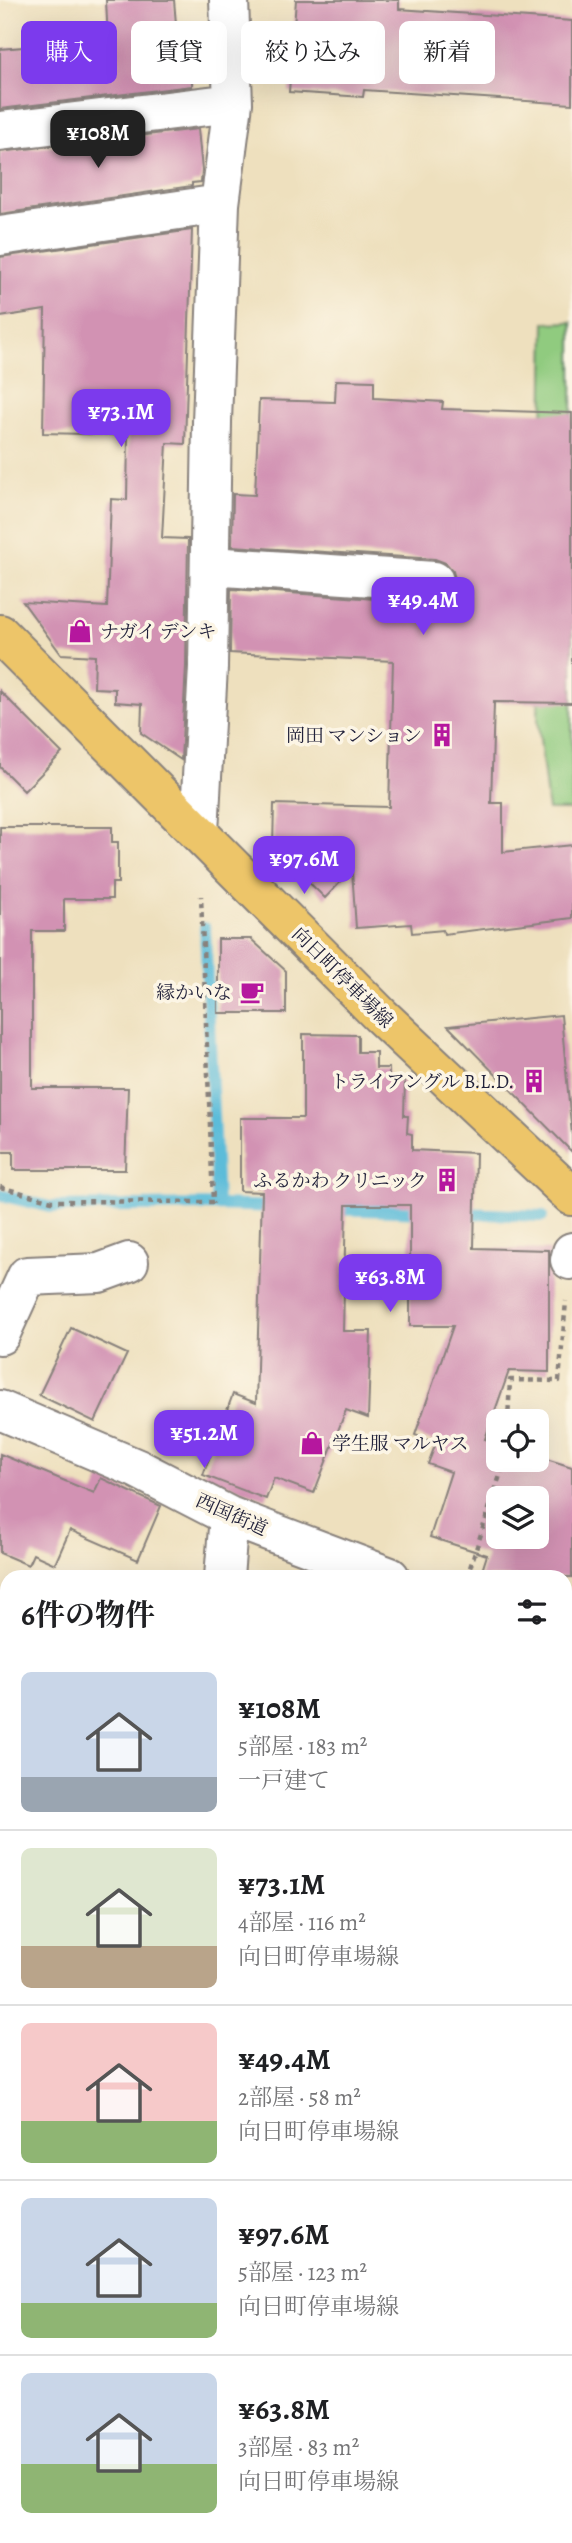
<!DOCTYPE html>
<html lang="ja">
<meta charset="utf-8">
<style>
:root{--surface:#fff;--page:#f6f6f6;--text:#202124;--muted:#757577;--line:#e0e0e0;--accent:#7c3aed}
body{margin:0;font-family:Alegreya,"Noto Serif JP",serif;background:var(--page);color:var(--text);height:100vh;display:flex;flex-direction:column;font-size:26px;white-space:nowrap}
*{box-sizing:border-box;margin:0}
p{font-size:23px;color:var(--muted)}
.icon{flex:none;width:38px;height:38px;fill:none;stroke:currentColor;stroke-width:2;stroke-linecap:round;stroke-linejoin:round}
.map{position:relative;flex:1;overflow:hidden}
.panel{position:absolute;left:0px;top:1570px;width:572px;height:975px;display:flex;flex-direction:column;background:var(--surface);border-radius:21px 21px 0 0;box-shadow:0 7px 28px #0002}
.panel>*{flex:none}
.banner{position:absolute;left:21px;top:21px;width:530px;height:63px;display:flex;gap:14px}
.controls{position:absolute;left:486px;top:1409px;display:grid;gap:14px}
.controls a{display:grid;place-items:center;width:63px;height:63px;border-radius:10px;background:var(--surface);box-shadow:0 7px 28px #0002;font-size:35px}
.price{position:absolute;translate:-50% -60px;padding:0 16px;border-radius:14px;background:var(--accent);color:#fff;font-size:23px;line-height:46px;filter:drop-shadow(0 2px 4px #0008)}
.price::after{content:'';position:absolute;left:50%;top:42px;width:21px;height:16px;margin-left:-10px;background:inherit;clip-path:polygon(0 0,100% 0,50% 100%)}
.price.selected{background:#222;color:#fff}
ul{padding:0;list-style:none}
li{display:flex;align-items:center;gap:21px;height:175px;padding:0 21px}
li+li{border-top:2px solid var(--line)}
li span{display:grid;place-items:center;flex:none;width:196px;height:140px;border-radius:10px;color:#555}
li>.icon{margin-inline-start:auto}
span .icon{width:84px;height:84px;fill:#fffc;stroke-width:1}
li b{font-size:30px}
h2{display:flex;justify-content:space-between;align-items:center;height:84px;padding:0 21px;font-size:30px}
.tag{padding:0 24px;border-radius:10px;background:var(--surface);box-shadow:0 7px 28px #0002;font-size:24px;line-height:63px}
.tag.selected{background:var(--accent);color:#fff}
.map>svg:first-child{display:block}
.green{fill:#90cb7f;stroke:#59765d;stroke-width:2}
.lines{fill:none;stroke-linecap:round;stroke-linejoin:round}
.stream{stroke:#5bbcd9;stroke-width:12}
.building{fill:#d292b3;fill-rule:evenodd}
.minor-casing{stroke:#88817c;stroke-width:42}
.major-casing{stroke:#88817c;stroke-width:42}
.path{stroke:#88817c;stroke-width:4.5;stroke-dasharray:5 5;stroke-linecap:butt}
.minor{stroke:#fff;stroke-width:38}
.major{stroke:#edc569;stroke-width:38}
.rail{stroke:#22223b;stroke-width:5;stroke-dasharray:10 5;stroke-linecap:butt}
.labels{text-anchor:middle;stroke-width:7;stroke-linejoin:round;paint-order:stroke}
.poi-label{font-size:19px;fill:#22223b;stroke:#fcf5e5;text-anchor:end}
.street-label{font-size:19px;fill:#22223b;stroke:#fcf5e5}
</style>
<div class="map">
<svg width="572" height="2543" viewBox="0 0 572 2543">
<rect width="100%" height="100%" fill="#fcf5e5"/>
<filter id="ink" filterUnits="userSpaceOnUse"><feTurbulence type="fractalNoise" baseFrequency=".0143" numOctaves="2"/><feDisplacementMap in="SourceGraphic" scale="14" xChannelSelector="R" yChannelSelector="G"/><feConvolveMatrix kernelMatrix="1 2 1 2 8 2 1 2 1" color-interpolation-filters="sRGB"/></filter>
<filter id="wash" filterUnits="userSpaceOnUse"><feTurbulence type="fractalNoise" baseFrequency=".00686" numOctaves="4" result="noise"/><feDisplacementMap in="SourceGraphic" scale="28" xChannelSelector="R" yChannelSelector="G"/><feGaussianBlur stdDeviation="1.57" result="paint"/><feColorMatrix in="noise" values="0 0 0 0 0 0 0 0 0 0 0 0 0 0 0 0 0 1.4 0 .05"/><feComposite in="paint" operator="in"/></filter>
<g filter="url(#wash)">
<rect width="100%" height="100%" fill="#eee0be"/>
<path class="green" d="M572,322V810H548L538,721L545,323Z"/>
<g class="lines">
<path class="stream" d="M0,1195L50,1207L217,1205L205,928
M217,1205L276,1207
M329,1209L426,1212
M458,1213L542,1216
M180,2543V2538"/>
</g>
<g id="blocks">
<path class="building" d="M106,0H174L177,36L207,33L210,77L192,79V86L0,109V49L108,40Z
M296,0H399V9L572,21V104L364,90L363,97L289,92Z
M198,129L202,170L201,182L192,183V186L0,214V152Z
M192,230L185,444L167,443L162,538L188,539L186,666L181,760L141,733L142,704L115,702V689L94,688L95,656L61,654L23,602L107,607L111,499L127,500L128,435L43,433L45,310L0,317V257Z
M336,380L374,381V398L443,402L442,409L572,413V703L494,702L491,803H503V852L572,845V918L444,934L443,930L412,933L411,924L356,928L352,870L325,898L273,847L274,804L389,807L393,661L230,653L231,589L433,603L444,600L452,593L456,583L453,571L446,563L435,559L232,546L233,494L255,495L259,400L335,402Z
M0,691L62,753L24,791L0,767Z
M0,827H112V842H118V883H112V899H64V931H32V1088H128L125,1170H13V1152H0Z
M218,939H251L286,971V1013H218Z
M561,1015L572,1136V1152L448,1026Z
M303,1034L358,1035V1052H376V1068H389V1080H405L404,1116H408L407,1133L412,1134V1150L476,1153L474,1248L549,1250V1372L509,1371L485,1439L499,1443V1460H537V1456L572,1467V1577H480L487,1555L430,1537L451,1472L428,1464L436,1443L415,1435L453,1326H410V1205H346L343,1331H371L368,1418L346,1410L314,1493L274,1478L266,1499L203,1475L233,1394L256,1403L262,1192L240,1191V1118H303ZM499,1498H537V1536H499Z
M71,1328L127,1354L95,1422L39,1395Z
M0,1454L94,1493L101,1478L161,1506L138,1560L70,1530L55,1564L33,1554L28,1565L0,1553Z"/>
</g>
</g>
<g filter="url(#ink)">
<use href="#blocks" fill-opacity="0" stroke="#88817c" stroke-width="2"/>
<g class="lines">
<g class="minor-casing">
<path id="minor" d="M0,131L233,103
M0,236L220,204
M210,566L434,581
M199,832L208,667L212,422L220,204L233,103L229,0
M570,1260L572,1252
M0,1335L27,1276L99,1273L129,1262
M0,1410L138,1469L229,1516L390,1577
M224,1577L229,1516
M565,1645L572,1647
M0,1879L5,1836
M0,1972L7,1973
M565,2012H572
M565,2210L572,2209
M565,2346L572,2345
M0,2492L7,2491
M97,2538L98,2543
M404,2538V2543
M223,2543L224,2538
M561,2543V2538"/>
</g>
<g class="major-casing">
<path id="major" d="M0,634L380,1015L572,1196"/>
</g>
<path class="path" d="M0,1187L52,1201L213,1202L201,896
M508,1421L510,1380L559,1381L566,1301
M467,1577L505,1460"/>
<use href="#minor" class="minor"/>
<use href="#major" class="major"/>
<path class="rail" d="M565,2271L572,2270
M565,2295L572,2294
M0,2347L7,2346
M0,2371L7,2370"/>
</g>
</g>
<defs>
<g id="shop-bare" transform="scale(1.89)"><path d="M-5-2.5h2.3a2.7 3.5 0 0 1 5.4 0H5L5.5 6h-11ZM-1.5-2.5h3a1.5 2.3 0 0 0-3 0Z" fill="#b5179e" stroke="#fcf5e5" stroke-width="2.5" paint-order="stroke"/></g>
<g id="building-bare" transform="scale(1.89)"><path d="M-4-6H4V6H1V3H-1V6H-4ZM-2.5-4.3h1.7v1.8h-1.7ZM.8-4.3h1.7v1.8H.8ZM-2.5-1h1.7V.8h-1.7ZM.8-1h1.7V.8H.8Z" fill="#b5179e" stroke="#fcf5e5" stroke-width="2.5" paint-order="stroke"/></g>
<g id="cafe-bare" transform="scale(1.89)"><path d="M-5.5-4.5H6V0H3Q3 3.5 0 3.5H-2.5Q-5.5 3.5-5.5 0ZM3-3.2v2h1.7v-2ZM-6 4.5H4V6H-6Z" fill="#b5179e" stroke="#fcf5e5" stroke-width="2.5" paint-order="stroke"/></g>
</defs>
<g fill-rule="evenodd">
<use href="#shop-bare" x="80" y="631"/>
<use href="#building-bare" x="442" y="735"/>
<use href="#cafe-bare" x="252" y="992"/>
<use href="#building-bare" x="534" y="1081"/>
<use href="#building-bare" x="447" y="1180"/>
<use href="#shop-bare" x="312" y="1443"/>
</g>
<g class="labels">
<g class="poi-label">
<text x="100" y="638" text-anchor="start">ナガイ デンキ</text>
<text x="422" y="742">岡田 マンション</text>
<text x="232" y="999">縁かいな</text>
<text x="514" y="1088">トライアングル B.L.D.</text>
<text x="427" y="1187">ふるかわ クリニック</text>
<text x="332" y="1450" text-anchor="start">学生服 マルヤス</text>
</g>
<g class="street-label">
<text transform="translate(343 977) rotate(45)" y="7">向日町停車場線</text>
<text transform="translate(232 1514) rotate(24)" y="7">西国街道</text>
</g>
</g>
</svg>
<div class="controls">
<a><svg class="icon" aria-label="locate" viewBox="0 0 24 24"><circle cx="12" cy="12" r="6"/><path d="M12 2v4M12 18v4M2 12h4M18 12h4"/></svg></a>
<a><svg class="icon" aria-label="layers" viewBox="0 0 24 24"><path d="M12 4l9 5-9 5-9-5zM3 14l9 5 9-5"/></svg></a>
</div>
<b class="price selected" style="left:98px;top:170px">¥108M</b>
<b class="price" style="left:121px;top:449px">¥73.1M</b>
<b class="price" style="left:423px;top:637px">¥49.4M</b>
<b class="price" style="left:304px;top:896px">¥97.6M</b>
<b class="price" style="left:390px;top:1314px">¥63.8M</b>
<b class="price" style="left:204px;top:1470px">¥51.2M</b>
<div class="banner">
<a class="tag selected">購入</a>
<a class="tag">賃貸</a>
<a class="tag">絞り込み</a>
<a class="tag">新着</a>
</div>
<section class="panel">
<h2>6件の物件<svg class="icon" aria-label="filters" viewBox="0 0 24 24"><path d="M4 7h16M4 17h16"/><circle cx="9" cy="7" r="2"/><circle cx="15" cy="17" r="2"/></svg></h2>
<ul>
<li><span style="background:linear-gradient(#c9d6e8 75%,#9aa5b1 0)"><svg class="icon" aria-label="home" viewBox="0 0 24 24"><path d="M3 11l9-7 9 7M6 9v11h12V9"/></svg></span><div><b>¥108M</b><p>5部屋 · 183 m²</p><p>一戸建て</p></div></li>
<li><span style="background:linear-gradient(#dfe7d0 70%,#b9a48a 0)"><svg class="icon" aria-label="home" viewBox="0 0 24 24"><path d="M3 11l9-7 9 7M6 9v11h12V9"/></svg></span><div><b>¥73.1M</b><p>4部屋 · 116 m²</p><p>向日町停車場線</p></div></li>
<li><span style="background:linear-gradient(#f6c9c9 70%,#8fb573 0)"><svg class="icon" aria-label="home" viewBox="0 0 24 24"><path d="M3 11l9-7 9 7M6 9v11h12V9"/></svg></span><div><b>¥49.4M</b><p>2部屋 · 58 m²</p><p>向日町停車場線</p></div></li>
<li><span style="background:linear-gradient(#c9d6e8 75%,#8fb573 0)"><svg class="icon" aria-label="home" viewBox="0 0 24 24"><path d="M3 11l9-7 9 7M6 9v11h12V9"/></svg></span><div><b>¥97.6M</b><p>5部屋 · 123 m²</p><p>向日町停車場線</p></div></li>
<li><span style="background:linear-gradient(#c9d6e8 65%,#8fb573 0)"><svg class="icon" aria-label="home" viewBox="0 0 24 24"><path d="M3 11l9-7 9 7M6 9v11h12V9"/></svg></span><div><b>¥63.8M</b><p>3部屋 · 83 m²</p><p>向日町停車場線</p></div></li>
</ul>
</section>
</div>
